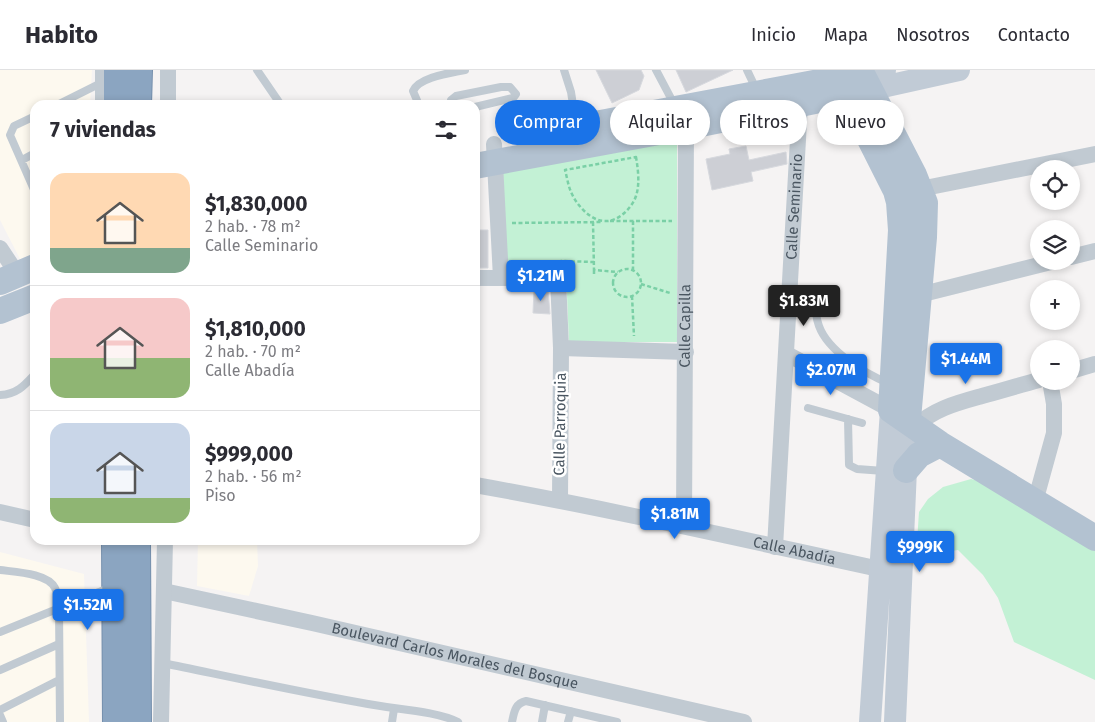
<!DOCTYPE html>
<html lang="es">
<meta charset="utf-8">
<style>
:root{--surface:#fff;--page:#f2f2f3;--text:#2b2b33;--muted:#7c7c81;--line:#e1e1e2;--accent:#1a73e8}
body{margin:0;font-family:"Fira Sans",sans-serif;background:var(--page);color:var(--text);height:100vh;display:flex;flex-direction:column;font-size:19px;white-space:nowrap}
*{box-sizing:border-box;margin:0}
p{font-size:16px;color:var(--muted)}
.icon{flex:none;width:28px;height:28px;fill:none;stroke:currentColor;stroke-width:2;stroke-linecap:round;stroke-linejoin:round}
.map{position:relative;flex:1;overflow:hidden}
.panel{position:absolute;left:30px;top:30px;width:450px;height:445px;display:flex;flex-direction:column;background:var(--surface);border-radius:15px;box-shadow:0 2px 8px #0003}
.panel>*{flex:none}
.guide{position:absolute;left:495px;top:30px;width:475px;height:45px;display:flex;gap:10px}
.controls{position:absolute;left:1030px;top:90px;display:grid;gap:10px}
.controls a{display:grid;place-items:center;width:50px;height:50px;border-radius:50%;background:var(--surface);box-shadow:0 2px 8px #0003;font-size:25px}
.price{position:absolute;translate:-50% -42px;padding:0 11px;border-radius:5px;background:var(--accent);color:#fff;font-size:16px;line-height:32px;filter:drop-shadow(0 1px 2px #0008)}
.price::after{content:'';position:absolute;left:50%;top:30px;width:15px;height:11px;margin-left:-8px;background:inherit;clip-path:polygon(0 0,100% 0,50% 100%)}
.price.current{background:#222;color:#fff}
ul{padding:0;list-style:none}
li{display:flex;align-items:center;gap:15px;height:125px;padding:0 20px}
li+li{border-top:1px solid var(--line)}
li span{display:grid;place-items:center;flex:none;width:140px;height:100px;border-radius:15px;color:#555}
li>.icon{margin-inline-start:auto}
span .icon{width:60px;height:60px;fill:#fffc;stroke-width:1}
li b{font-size:21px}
h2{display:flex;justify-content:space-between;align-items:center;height:60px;padding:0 20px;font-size:21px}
.tag{padding:0 18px;border-radius:22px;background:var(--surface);box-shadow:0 2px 8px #0003;font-size:18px;line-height:45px}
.tag.current{background:var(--accent);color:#fff}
header{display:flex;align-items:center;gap:30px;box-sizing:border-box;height:70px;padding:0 25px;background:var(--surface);border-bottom:1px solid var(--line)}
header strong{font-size:24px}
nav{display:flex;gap:28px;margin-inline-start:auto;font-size:18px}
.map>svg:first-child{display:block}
.commercial{fill:#fdf9ef}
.green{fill:#c3f1d5}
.building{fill:#cdcfd5;stroke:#d7d9de}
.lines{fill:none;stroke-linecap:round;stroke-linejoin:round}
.highway-casing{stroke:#7690ad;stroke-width:30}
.path{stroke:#7ad0a6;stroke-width:2.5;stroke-dasharray:4 2.5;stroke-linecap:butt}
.lane{stroke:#c1cad2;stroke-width:8}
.street{stroke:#c1cad2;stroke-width:16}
.secondary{stroke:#c1cbd6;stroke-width:22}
.primary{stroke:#b3c2d1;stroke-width:26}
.highway{stroke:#8ba5c1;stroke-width:28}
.labels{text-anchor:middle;stroke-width:5;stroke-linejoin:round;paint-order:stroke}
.street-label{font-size:15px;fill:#4a5661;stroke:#fff}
</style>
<header>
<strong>Habito</strong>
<nav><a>Inicio</a><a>Mapa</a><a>Nosotros</a><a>Contacto</a></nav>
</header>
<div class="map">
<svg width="1095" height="652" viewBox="0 0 1095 652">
<rect width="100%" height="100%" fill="#f5f3f3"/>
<path class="commercial" d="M0,0H92L90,35H35V184L21,191L0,150Z
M198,470H257L258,496L249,526L197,516Z
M0,482L84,504L89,652H0Z"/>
<path class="green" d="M677,71V272H569L566,202H506L503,103Z
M971,409L979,411L1095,481V610L1014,572L998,528L983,505L958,480L916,486L919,442L928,429L943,417Z"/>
<path class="building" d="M596,0H641L644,6L639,20L612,33Z
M676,0H733L686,22Z
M746,76L749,90L786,82L787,94L751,102L753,111L712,120L706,89L730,84L729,79Z
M475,160H488V198H475Z
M534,220H548L550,244L533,243Z"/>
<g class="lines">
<g class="highway-casing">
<path id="highway" d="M118,35V0
M137,35L138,0
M116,470L117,652
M136,470L137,652"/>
</g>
<path class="path" d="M636,87C638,99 640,114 636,126C632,138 618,152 605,151C590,151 576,134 571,122C568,115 567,107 565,100Z
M610,151H672
M633,151V200
M593,152L594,200L618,202
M512,153L602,152
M560,194L561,191L594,192
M613 213a14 14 0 1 1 28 0a14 14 0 1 1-28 0Z
M594,200V205
M641,214L670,223
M632,226L634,266"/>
<path class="lane" d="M257,0L281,35
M564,0L571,22L576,54
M656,0L674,34
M747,0L756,19
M57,35L103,12
M419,35L413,21C419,7 451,3 465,0
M450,35L451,30L456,26L501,17H510L516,24L513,28L475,37
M35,46L14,56L10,65L35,122
M22,90L35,83
M815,225C815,235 815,246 819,256C828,281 864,303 888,313
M0,325C17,324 24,316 35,304
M808,338L862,353
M848,349L849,395L857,399L884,401
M0,500C15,502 48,503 55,518C58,524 58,532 59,538L60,652
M0,562L104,520
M163,593C231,607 299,622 368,634C393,639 437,641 458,652
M0,600L59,574
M0,640L59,610
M0,645L3,652
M392,652L394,639
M512,652C514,643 515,633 526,631L617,652
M542,652L545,635
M568,652L571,641"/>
<g class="street">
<path d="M168,0V35"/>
<path d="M103,35V0"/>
<path d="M494,74L501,208"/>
<path d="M920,119L1095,84"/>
<path d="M0,178L18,205"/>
<path d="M1071,187L1095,181"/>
<path d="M475,208H558L561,278L560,430"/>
<path d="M919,225L1055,191"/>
<path d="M561,278L686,282"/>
<path d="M787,284L891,340"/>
<path d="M1071,301L1095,294"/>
<path d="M915,357C933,339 957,333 982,326C1001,321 1020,315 1039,310"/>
<path id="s1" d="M475,415C610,439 745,470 879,499"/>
<path d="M1035,432L1054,363V334L1050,311"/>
<path d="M0,442L35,450"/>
<path id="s2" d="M684,456L686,57"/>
<path id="s3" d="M775,477L800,34"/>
<path id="s4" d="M164,521L312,553L744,652"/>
<path d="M161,652L165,470"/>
</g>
<path class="secondary" d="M862,4L885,0
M869,20L959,0
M870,652L891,340
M895,652L908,353"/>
<path class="primary" d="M835,0L896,121L899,132L901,160L891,340L940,374L1095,468
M862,4L914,105L925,133L924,167L908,349
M563,60L846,7
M475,96L686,57L869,20
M0,212L35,197
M0,241L35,227
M906,400L919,385L940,374"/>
<use href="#highway" class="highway"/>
</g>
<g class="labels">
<g class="street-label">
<text dy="5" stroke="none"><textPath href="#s3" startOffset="341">Calle Seminario</textPath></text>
<text dy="5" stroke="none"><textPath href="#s2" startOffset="200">Calle Capilla</textPath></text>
<text transform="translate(560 354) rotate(-89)" y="5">Calle Parroquia</text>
<text dy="5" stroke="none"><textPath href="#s1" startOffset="326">Calle Abadía</textPath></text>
<text dy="5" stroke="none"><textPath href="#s4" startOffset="298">Boulevard Carlos Morales del Bosque</textPath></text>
</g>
</g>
</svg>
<div class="controls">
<a><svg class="icon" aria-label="locate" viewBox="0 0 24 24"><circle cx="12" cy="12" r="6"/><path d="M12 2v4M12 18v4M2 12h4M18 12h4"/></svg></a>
<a><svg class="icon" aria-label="layers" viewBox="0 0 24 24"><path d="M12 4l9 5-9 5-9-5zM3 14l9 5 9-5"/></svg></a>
<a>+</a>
<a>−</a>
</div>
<b class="price" style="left:541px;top:232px">$1.21M</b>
<b class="price current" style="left:804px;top:257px">$1.83M</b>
<b class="price" style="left:966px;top:315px">$1.44M</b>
<b class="price" style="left:831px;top:326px">$2.07M</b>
<b class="price" style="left:675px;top:470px">$1.81M</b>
<b class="price" style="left:920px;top:503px">$999K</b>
<b class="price" style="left:88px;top:561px">$1.52M</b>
<div class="guide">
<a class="tag current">Comprar</a>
<a class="tag">Alquilar</a>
<a class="tag">Filtros</a>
<a class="tag">Nuevo</a>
</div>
<section class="panel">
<h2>7 viviendas<svg class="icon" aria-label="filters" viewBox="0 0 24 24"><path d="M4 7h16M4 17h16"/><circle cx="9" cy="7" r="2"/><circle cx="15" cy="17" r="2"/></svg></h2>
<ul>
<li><span style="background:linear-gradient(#ffd9b3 75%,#7fa58c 0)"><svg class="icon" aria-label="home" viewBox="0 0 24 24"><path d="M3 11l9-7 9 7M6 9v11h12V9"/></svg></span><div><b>$1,830,000</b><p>2 hab. · 78 m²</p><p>Calle Seminario</p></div></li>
<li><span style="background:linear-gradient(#f6c9c9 60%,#8fb573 0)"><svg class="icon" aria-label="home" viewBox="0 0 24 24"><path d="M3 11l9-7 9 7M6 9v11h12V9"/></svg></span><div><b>$1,810,000</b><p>2 hab. · 70 m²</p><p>Calle Abadía</p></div></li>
<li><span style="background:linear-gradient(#c9d6e8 75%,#8fb573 0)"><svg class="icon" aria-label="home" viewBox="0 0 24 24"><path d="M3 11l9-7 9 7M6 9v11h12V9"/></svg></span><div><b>$999,000</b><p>2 hab. · 56 m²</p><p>Piso</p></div></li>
</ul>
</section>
</div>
